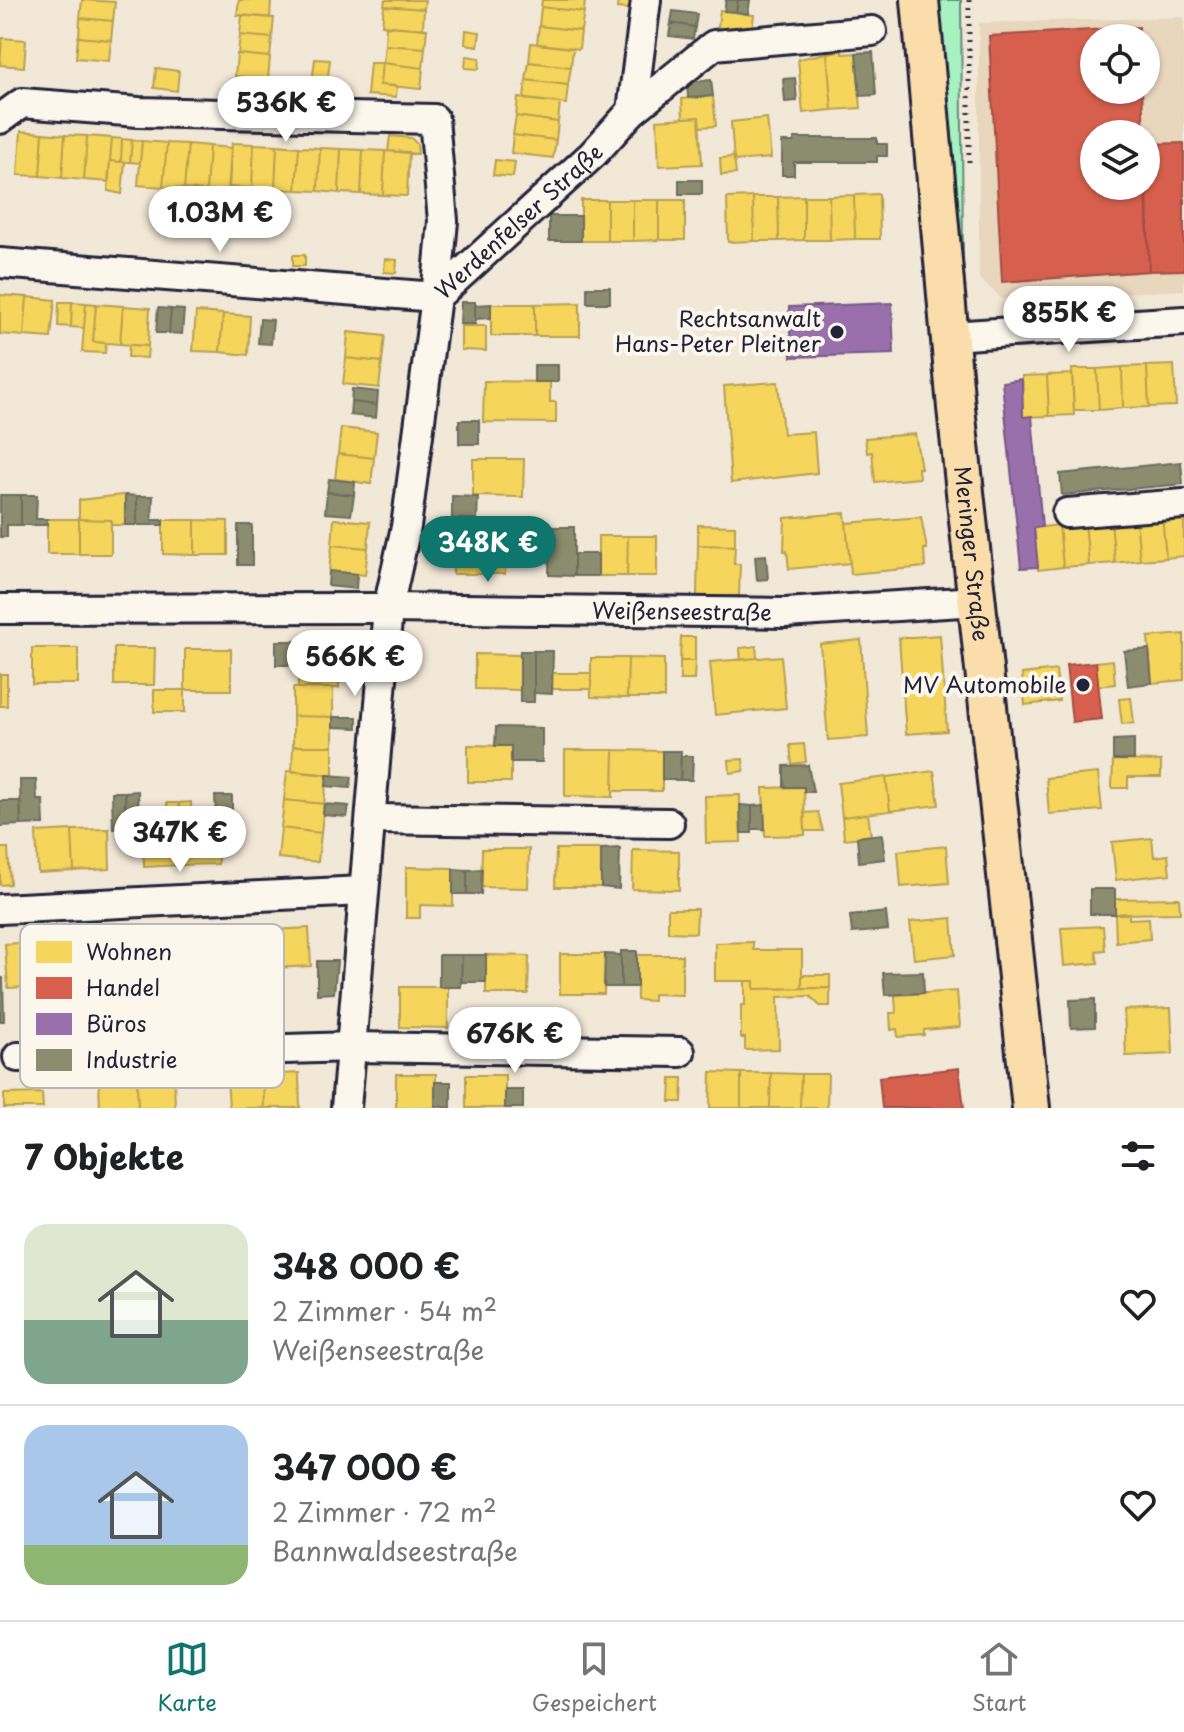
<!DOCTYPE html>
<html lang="de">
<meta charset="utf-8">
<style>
:root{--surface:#fff;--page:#f6f6f6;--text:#202124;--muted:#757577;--line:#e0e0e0;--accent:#0f766e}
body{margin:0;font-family:"Playpen Sans",sans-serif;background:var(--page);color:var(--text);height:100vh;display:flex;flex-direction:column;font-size:30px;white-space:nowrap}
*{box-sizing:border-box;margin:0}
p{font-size:26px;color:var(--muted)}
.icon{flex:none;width:44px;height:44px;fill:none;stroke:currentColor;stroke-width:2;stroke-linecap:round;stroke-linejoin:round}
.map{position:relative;height:1108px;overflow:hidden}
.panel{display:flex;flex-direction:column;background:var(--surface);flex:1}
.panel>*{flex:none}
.fabs{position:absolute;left:1080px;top:24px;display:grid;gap:16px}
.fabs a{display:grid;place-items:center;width:80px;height:80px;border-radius:50%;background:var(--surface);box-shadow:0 2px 6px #0004;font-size:40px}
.price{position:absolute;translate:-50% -68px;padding:0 18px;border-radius:28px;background:#fff;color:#222;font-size:26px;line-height:52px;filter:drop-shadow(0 2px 4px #0008)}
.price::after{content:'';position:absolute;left:50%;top:48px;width:24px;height:18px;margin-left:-12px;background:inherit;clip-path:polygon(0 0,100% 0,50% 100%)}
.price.current{background:var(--accent);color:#fff}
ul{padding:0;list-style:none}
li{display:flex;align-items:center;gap:24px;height:200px;padding:0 24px}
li+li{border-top:2px solid var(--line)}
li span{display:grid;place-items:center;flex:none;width:224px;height:160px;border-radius:24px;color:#555}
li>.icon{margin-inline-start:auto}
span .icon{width:96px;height:96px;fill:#fffc;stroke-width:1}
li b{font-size:34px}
h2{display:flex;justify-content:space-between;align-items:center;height:96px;padding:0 24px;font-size:34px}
.dock{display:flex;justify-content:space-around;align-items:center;height:112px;border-top:2px solid var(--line);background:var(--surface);font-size:22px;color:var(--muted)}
.dock a{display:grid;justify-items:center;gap:4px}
.dock .current{color:var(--accent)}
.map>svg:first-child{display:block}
.built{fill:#e8d6bd;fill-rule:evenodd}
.green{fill:#a8f1c0;stroke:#658a7e;stroke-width:2}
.homes{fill:#f6d55c;stroke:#b69f52;stroke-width:2}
.shops{fill:#d6604d;stroke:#a04d48;stroke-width:2}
.offices{fill:#9970ab;stroke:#755989;stroke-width:2}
.industry{fill:#8c8c6e;stroke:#6c6c5f;stroke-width:2}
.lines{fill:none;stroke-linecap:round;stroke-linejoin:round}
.minor-casing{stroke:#22223b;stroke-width:34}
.major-casing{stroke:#22223b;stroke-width:42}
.path{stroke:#22223b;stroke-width:5;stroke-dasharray:2 6;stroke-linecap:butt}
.minor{stroke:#fbf7ec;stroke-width:28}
.major{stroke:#faddab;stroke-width:36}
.poi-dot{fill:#22223b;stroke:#fbf7ec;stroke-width:3}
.labels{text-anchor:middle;stroke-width:8;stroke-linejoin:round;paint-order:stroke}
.street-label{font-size:22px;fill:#22223b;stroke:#fbf7ec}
.poi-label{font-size:22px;fill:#22223b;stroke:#fbf7ec;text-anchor:end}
.key{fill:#fbf7ec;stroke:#bab7b7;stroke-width:2}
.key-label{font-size:22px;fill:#22223b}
</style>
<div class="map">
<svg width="1184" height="1108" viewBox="0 0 1184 1108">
<rect width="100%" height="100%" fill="#f2e8d7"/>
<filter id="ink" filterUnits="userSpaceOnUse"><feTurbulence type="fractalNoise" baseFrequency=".0125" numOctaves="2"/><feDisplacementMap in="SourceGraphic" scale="16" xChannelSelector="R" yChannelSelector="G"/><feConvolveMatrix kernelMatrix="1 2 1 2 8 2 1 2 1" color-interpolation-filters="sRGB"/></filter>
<g filter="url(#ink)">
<path class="built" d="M1184,17V290L1002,299L979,278V23ZM1094,38H1146V90H1094ZM1094,134H1146V186H1094Z"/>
<path class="green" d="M939,0H961L963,259Z"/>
<path class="homes" d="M82,0L115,2L113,21L80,18Z
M239,0H271L270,18L237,15Z
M385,0H425L424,9L384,6Z
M542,0H585L584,12L541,7Z
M618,0H631L629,9L617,8Z
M384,6L424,9L423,29L382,25Z
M541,7L584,12L581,31L539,26Z
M720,10L754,15L752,31L717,34Z
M242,15L274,18L272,38L240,35Z
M80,18L113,21L111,40L79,37Z
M386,26L427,29L425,48L385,45Z
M539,26L581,31L579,49L537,44Z
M466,30L480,32L478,46L465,44Z
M240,35L272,38L270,57L238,54Z
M78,37L111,40L109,61L76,58Z
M2,38L26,40L24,67L0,65Z
M531,43L573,48L571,67L529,62Z
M385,45L425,48L423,68L383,63Z
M842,51V54L856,53L861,108L832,110L827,53Z
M827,53L832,110L803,113L798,59Z
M237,54L270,57L268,79L235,76Z
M466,56L480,58L479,69L465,68Z
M315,59L330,60L327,84L312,82Z
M529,62L571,67L568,85L526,80Z
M370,63H382L380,85L397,86L396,97L367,95Z
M382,63L423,68L421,89L380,85Z
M156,68L179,71L177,91L154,88Z
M260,78L268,79L262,103L237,101L239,87L255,88Z
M526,80L568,85L566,104L524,99Z
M713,96L716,126L700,127L699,117L683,118L682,99Z
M518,98L560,103L558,122L516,116Z
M516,116L558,122L556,140L513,135Z
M699,117L702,164L659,166L657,120Z
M767,118L771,158L734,161L731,122Z
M21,131L43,133L40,176L18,175Z
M43,133L65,135L62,178L40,176Z
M65,135L87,136L84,180L62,178Z
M513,135L556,140L553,158L511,153Z
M87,136L112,138L108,182L84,180Z
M390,136L411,138L417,144L418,154L388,151Z
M112,138L122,139L121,162L110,161Z
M122,139L132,140L130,162H121Z
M132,140L142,141L140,163L130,162Z
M142,141L167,143L163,187L138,185Z
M167,143L188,144L184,189L163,187Z
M232,143L254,144L252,188L229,187Z
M188,144L209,146L206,191L184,189Z
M254,144L277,145L275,189L252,188Z
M277,145L299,147L296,190L275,189Z
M209,146L231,148L228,193L206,191Z
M299,147L320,148L318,191L296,190Z
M320,148L341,149L339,193L318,191Z
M341,149L363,150L361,194L339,193Z
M363,150L385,151L383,195L361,194Z
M385,151L409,152L407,196L383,195Z
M734,157L736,174L721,175L720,158Z
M495,160L515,162L513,177L493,175Z
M110,161L125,162L122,194L108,191Z
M879,194L880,239H855L854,195Z
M854,195L855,239L830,240L829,196Z
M804,196V240L779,241L778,197Z
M804,196H829L830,240H804Z
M753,197L754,241L728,242L727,198Z
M753,197H778L779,241H754Z
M581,200H607V241H581Z
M607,200H633V241H607Z
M633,200H659V240L633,241Z
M659,200H685V240H659Z
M293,255H305V266H293Z
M385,259L397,260L396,273L384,272Z
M0,295L27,297L24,336L0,334Z
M27,297L55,300L51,338L24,336Z
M59,302H72L71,327L58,326Z
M72,302L86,303L84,328L71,327Z
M86,303L96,304L93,342L106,343L105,353L82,352Z
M580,303V336H535V304Z
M96,304L123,306L120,344L93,342Z
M491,304H535V336H491Z
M123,306L150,308L148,346L120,344Z
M196,312L223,314L220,352L193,351Z
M223,314L250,316L248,355L220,352Z
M461,326H486V351L461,350Z
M348,332L385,336L382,362L346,358Z
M129,345L148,346L147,358L128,357Z
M346,358L382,362L379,388L343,384Z
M1174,365L1176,406L1149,407L1147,366Z
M1147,366L1149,407L1123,408L1122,367Z
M1122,367L1123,408L1099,410L1097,369Z
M1072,369H1097L1099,410H1074Z
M1072,374L1074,415L1049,416L1047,375Z
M1047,375L1049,416L1023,417L1022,376Z
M484,381L550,382V402H556V423L483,422Z
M778,382L783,434L814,432L817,473L731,483L724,386Z
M341,428L377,432L374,458L338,454Z
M915,434L921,468H918L919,478L875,482L872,452L867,453L865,438Z
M338,454L374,458L371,484L335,479Z
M473,459H524L523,497L473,496Z
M122,495H125V525H111V520L79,519V500Z
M845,513L850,563L789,569L787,551H784L785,518Z
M1184,514V556L1166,558L1162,516Z
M1162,516L1166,558L1140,560L1136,518Z
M921,517L927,549H924L925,567L851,574L846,523Z
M1136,518L1140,560L1115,563L1111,521Z
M47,519H79V554H47Z
M79,519L111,520V554H79Z
M334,519L370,522L368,548L332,545Z
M163,520H195V555L163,554Z
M195,520L228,521V555H195Z
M1111,521L1115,563L1089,565L1085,523Z
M1085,523L1089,565L1063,567L1059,525Z
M698,525L735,526V546L698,545Z
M1059,525L1063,567L1038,570L1034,528Z
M504,535L505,574H453V536Z
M598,536H628L627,576H598Z
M628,536H657V576H627Z
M332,545L368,548L365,575L329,571Z
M698,545L735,546L734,564H740L739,596H697Z
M1184,634V680L1152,683L1148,637Z
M940,635L947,731L906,734L899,638Z
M681,637H695V661H680Z
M861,640L868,737L828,740L820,644Z
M298,641H339V688H298Z
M756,646L757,658L741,660L740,648Z
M32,648H78V684H32Z
M114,648H155L154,685H114Z
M185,649H231V690H185Z
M475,654L520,655V690L475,689Z
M781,656L786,708L715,715L710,662Z
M591,658H628L627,698L591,697Z
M628,658L664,659V698H627Z
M1113,660L1115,684L1098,686L1096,662Z
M680,661H695L694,680H680Z
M1056,670L1059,701L1025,705L1022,674Z
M552,673H591V689H552Z
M0,674H7V706H0Z
M293,688H333V717L293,716Z
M154,690H185V712H154Z
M1131,698L1134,723L1122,724L1119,699Z
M293,716L333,717V746H293Z
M804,744L806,762L792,764L790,745Z
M468,745L511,746V782H468Z
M293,746H333V775L292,771Z
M565,750H614L613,797L565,796Z
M614,750L662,751V791H613Z
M743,759L744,771L730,773L729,760Z
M1113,760L1161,761V777H1128V788H1112Z
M287,771L327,775L324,804L284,800Z
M934,771L939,805L890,811L886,777Z
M1098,773L1102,810L1049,814L1046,778Z
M886,777L890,811L842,817L838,783Z
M804,787L805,835L765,836L763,788Z
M740,795L741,842L706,843L705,796Z
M284,800L324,804L321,833L281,828Z
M191,802L192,827H180L179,803Z
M167,803H179L180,827L168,828Z
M818,812L823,831H805L804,813Z
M868,814L871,836L844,839L842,817Z
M217,826L218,864L181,865L180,827Z
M180,827L181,865L144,867L143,828Z
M281,828L321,833L318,862L278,858Z
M109,829L110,869L74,871L72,830Z
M72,830L74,871L38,873L36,832Z
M1152,838L1154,857L1168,855L1170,874L1116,880L1112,842Z
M946,846L949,883L901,887L898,851Z
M0,848H8L10,884L0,885Z
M482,849H529L528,888L481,887Z
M556,849H601V887H555Z
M633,850L679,851V890L632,889Z
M406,867L453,868V906L420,905V918H406Z
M1179,898L1180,913L1115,914V899Z
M668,909H697L696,933L668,932Z
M1129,913V919L1149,918L1150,939L1116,942L1115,914Z
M952,918L955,955L914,959L910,922Z
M1103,926L1105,950L1096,951L1098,963L1064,966L1061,928Z
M309,928L311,966L275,968L272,930Z
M47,941L49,986L8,988L5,944Z
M753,942V950H802V988L754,989V981H715V943Z
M560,954H605L604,994H560Z
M486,955L529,956L528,994H486Z
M637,955H682V995L653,994V1001L637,1000Z
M802,975H830V988H802Z
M745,981H754V989L830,988V1006H820L810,996L778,997L779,1049L745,1050V1038H741V1005H745Z
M400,987H448V1028L400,1027Z
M957,991L960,1027L924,1030V1035L898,1037L897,1029L891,1030L890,1013H896L895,995Z
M1171,1008L1173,1054L1126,1056L1124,1010Z
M711,1072L741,1073V1108H710Z
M299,1073L300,1108H264L263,1075Z
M741,1073H771L770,1108H741Z
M771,1073L801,1074L800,1108H770Z
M396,1074H436L435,1108H396Z
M801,1074H828L827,1108H800Z
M263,1075L264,1108H229L227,1076Z
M466,1075H505V1108H466Z
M174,1078L175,1108H138L137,1080Z
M671,1078H683L682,1102H670Z
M99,1080H137L138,1108H100Z
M42,1093L43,1108H4V1094Z"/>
<path class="shops" d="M1139,27V38H1094V90H1142L1144,134H1094V186H1146L1149,271L1002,282L989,36Z
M1184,143V270L1149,271L1146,144Z
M1096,662L1102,719L1072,722L1066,665Z
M959,1068L964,1108H882L879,1077Z"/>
<path class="offices" d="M892,303L894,354L791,357L789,307Z
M1022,379L1023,417L1032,416L1042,527L1034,528L1038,567L1021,568L1002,382Z"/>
<path class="industry" d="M726,0H738L736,12L724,11Z
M738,0H750L748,14L736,12Z
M673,11L697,14L695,27L671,23Z
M671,23L695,27L693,39L669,36Z
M873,52L876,95L860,96L856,53Z
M795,78L797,101L785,102L783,79Z
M711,80L713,96L688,98L687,82Z
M794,138H877V144H887V156H877V162H794V175H782V142H794Z
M679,180H702V194H679Z
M549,216H581V241H549Z
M587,287H610V303H587Z
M461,302H475V324H460Z
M491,304V318L475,319V305Z
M158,308L171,309L169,333H156Z
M171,309L184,310L182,334L169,333Z
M260,319L273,320L271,344L258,343Z
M534,365H558V382H534Z
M352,389L378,392L377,405L351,402Z
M351,402L377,405L376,418L350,415Z
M459,420H479V444H459Z
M1181,462L1183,484L1062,495L1060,474Z
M329,479L355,482L354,495L327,492Z
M327,492L354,495L351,515L325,513Z
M0,495H21V525H7V537H0Z
M21,495H37L36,519H47V525H21Z
M125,495L137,496V525H125Z
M137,496H153L152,520H163V525H137Z
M452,496L478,497L477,519H452Z
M238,525H252V565H238Z
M550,527H574V576L549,575Z
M574,554H598V576H574Z
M766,555L768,579L757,580L755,556Z
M329,571L357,574L356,589L328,586Z
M276,641H298V665H276Z
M1149,649L1152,683L1128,686L1124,651Z
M520,651H534V702H520Z
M534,651H553L552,694L534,693Z
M333,717H357V728L333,727Z
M496,727L542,728V762H511V746H495Z
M1134,739V760H1113V740Z
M662,751H681L680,780H662Z
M681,756H693L692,780H680Z
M808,765L813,792H804V787H784V766Z
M327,775L352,777L350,788L326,786Z
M20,780H36L37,800H43L44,824L21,825Z
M138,791L139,829H126L125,792Z
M112,792H125L126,829H113Z
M215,796H232V819H216Z
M0,801H20L21,825L0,826Z
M324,804L349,806L347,817L323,815Z
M740,805L752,806V833H741Z
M764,805L765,829H752V806Z
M882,834L885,859L859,862L857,837Z
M620,848L619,889L601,887V849Z
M453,869L467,870V894H453Z
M482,869L481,894H467V870Z
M1090,889H1115V914H1090Z
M886,912L888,930L852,933L850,916Z
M621,951H637V987H621Z
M605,954L621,955V987H604Z
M439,955H462L461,987H439Z
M462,955H486V982H461Z
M317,961H337L334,993L317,994Z
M923,972L924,993L885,995L883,973Z
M0,978H3L4,1021H0Z
M1095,999V1027L1071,1028L1070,1000Z
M435,1082H451V1108L435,1106Z
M505,1090H523V1108H505Z"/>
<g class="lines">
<g class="minor-casing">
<g id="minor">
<path d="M632,111L646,0"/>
<path d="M0,119L22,103L139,112L434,119L443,221L436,297L406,527L388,608L346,1108"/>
<path d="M0,263L436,297"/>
<path id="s1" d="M436,297L593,154L632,111L714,45L872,31"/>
<path d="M950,336L1184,321"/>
<path d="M1067,513L1184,504"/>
<path id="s2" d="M0,609L388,608L785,613L978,601"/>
<path d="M372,819L669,823"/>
<path d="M0,909L363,891"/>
<path d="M18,1057L352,1047L680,1052"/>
</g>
</g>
<g class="major-casing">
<g id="major">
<path id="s3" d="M920,0L956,408L1031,1108"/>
</g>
</g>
<path class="path" d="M969,0V167"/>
<use href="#minor" class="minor"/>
<use href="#major" class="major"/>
</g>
</g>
<g class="poi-dot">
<circle cx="837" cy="332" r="8"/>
<circle cx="1083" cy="685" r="8"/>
</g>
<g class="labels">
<g class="street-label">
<text dy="8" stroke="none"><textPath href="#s1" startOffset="112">Werdenfelser Straße</textPath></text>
<text dy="8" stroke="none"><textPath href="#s3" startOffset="556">Meringer Straße</textPath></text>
<text dy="8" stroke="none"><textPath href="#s2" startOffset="682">Weißenseestraße</textPath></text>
</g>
<g class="poi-label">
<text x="821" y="327">Rechtsanwalt<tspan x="821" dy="25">Hans-Peter Pleitner</tspan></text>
<text x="1067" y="693">MV Automobile</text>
</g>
</g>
<rect x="20" y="924" width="264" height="164" rx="12" class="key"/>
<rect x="36" y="941" width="36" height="22" fill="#f6d55c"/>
<rect x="36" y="977" width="36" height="22" fill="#d6604d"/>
<rect x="36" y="1013" width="36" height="22" fill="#9970ab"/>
<rect x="36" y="1049" width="36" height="22" fill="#8c8c6e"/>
<g class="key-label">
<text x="86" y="960">Wohnen</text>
<text x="86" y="996">Handel</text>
<text x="86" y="1032">Büros</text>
<text x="86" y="1068">Industrie</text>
</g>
</svg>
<div class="fabs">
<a><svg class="icon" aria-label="locate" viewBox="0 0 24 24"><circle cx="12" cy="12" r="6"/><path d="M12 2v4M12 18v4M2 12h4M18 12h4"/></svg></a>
<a><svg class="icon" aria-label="layers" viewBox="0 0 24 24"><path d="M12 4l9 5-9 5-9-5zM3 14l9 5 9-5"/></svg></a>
</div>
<b class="price" style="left:286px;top:144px">536K €</b>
<b class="price" style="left:220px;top:254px">1.03M €</b>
<b class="price" style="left:1069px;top:354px">855K €</b>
<b class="price current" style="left:488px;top:584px">348K €</b>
<b class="price" style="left:355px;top:698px">566K €</b>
<b class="price" style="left:180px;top:874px">347K €</b>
<b class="price" style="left:515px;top:1075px">676K €</b>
</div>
<section class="panel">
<h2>7 Objekte<svg class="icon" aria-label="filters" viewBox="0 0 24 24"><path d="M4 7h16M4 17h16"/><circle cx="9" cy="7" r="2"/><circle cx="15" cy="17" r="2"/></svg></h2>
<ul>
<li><span style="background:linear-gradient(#dfe7d0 60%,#7fa58c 0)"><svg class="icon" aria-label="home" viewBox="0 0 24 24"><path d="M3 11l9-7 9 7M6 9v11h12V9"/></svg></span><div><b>348 000 €</b><p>2 Zimmer · 54 m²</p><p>Weißenseestraße</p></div><svg class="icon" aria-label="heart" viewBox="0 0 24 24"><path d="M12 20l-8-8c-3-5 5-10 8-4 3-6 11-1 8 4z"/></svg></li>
<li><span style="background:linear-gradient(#a9c7e8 75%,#8fb573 0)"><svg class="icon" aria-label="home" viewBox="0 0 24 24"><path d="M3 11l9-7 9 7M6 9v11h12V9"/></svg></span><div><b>347 000 €</b><p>2 Zimmer · 72 m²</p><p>Bannwaldseestraße</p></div><svg class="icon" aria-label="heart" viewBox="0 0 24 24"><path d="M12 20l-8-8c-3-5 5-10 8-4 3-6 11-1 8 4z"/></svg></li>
</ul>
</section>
<nav class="dock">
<a class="current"><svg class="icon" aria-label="map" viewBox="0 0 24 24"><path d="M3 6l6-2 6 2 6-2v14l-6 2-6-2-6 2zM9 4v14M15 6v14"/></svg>Karte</a>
<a><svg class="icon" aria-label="saved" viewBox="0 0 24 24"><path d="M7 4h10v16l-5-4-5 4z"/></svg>Gespeichert</a>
<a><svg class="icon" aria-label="home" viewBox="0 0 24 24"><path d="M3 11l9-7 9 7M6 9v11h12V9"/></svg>Start</a>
</nav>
